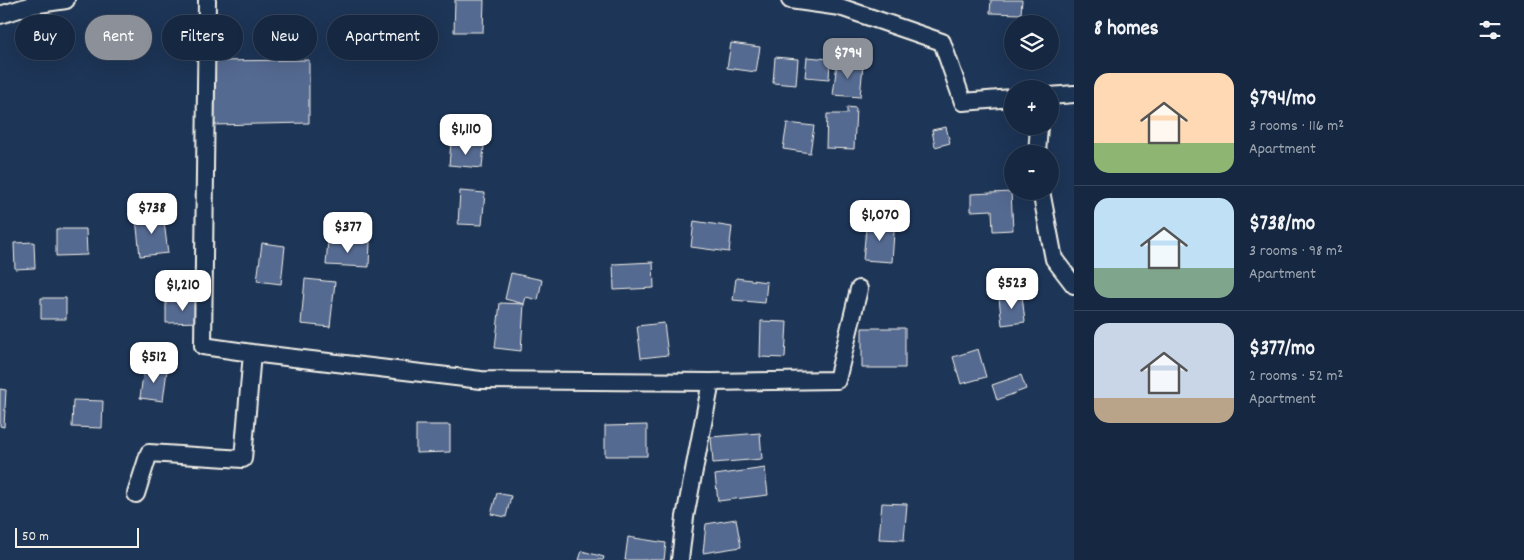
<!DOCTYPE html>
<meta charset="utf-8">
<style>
:root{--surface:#162841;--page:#1f3048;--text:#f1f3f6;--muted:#9ea6b1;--line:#35445a;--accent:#8c9099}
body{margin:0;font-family:Dekko,sans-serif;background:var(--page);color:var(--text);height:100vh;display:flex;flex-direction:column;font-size:19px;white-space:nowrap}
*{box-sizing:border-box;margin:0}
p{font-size:16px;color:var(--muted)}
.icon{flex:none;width:28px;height:28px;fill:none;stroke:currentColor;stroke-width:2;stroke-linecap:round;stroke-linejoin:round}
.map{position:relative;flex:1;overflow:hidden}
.panel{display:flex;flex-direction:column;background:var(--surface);width:450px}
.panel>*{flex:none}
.hud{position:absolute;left:15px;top:15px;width:475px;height:45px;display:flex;gap:10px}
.buttons{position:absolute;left:1004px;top:15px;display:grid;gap:10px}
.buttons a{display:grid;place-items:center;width:55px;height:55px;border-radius:50%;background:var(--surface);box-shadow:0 5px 20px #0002,0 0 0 1px var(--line);font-size:25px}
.scale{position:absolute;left:15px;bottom:12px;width:124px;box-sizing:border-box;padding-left:5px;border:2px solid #f4f1e8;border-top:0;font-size:14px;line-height:18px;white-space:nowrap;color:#f4f1e8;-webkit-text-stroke:4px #1d3557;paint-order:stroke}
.price{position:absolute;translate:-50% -42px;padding:0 11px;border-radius:10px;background:#fff;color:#222;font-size:16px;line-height:32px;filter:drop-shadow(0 1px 2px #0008)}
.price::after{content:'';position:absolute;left:50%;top:30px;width:15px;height:11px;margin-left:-8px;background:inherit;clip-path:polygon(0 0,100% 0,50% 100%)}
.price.on{background:var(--accent);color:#fff}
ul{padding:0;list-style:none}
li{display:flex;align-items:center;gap:15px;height:125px;padding:0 20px}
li+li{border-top:1px solid var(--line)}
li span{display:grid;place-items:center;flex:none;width:140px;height:100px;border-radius:15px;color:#555}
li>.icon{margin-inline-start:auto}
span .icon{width:60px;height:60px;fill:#fffc;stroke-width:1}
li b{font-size:21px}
h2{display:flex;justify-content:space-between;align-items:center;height:60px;padding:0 20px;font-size:21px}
.tag{padding:0 18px;border-radius:22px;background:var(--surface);box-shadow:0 5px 20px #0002,0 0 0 1px var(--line);font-size:18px;line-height:45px}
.tag.on{background:var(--accent);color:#fff}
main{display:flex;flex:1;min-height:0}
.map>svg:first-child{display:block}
.building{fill:#556a91;stroke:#f4f1e8}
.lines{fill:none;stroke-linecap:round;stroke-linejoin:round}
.minor-casing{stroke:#f4f1e8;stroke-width:20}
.minor{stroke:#1d3557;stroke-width:16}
</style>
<main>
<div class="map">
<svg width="1074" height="560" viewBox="0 0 1074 560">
<rect width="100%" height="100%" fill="#1d3557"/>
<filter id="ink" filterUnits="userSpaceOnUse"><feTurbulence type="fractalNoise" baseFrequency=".02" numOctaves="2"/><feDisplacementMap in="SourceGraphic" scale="10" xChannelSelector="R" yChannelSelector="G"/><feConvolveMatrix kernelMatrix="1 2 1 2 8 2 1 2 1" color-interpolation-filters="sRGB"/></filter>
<g filter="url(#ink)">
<path class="building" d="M455,0H484L483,32H454Z
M991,0H1022L1021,14L990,13Z
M731,43L760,47L756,72L727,68Z
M775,57L798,59L796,85L773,83Z
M807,57L830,59L829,79L805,77Z
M309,60V123L211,125L210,61Z
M837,63L863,65L860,97L833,95Z
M847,107L856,108L854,149L826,148L827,114H847Z
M787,123L814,126L810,153L783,149Z
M946,127L950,143L935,147L932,130Z
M451,143L484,146L482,168L449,165Z
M460,191L485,193L482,225L458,224Z
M1011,192L1013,230L993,231L992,210L971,211V194Z
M163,214L168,253L140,256L136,218Z
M895,218L892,262L863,260L866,228Z
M694,221L732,227L729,252L691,247Z
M56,229H86L87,255L56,256Z
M328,240L370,242L369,267L326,265Z
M34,242L35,268L15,269L14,243Z
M262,243L285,246L281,284L257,281Z
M653,262L654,288L614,290L613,264Z
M511,273L542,280L538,300L526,297L524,304L505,299Z
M736,278L767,282L765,303L733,300Z
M305,279L335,282L330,327L301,324Z
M1022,295L1025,322L1002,325L999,298Z
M41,298H66V319H41Z
M199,300L200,322L166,323V301Z
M500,303L524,304L521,351L495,348Z
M761,321L787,322L785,358L760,357Z
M664,323L668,355L641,358L637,326Z
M862,328H905V368H862Z
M978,349L986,377L961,384L953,357Z
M144,367L167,370L163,401L140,398Z
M1021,375L1026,389L997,400L992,385Z
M0,389L6,390L4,427L0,426Z
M73,400L103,401L102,428L72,427Z
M416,425H450V452L416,453Z
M647,425V456H605V426Z
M760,433L762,459L713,463L711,437Z
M765,468L768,495L718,501L715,475Z
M497,493L511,496L506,517L491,514Z
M882,503L907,504L904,540L879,539Z
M736,519L741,547L703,553L706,524Z
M628,537L666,543L664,560H625Z
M582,551L604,557L603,560H579Z"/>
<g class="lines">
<g class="minor-casing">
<path id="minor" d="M207,0L203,346L252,353L481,380L711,382L837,380L859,289
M790,0L840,7L942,42L963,102L1012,98
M0,15L32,5L66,0
M1050,96L1074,94
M1037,154L1039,126
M1041,191L1054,259L1074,285
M136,494L149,453L243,459L252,353
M680,560L685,517L711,382"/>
</g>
<use href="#minor" class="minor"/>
</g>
</g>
</svg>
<div class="buttons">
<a><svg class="icon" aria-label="layers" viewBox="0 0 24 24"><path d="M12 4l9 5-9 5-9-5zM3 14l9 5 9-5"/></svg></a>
<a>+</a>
<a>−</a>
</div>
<div class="scale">50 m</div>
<b class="price on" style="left:848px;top:80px">$794</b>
<b class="price" style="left:466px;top:156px">$1,110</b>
<b class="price" style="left:152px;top:235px">$738</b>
<b class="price" style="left:880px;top:242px">$1,070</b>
<b class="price" style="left:348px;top:254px">$377</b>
<b class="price" style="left:1012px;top:310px">$523</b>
<b class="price" style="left:183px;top:312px">$1,210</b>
<b class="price" style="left:154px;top:384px">$512</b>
<div class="hud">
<a class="tag">Buy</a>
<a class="tag on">Rent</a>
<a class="tag">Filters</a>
<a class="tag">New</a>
<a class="tag">Apartment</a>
</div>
</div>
<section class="panel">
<h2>8 homes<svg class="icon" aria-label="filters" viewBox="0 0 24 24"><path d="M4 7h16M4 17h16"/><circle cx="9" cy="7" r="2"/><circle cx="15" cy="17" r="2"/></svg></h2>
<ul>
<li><span style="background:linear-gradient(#ffd9b3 70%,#8fb573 0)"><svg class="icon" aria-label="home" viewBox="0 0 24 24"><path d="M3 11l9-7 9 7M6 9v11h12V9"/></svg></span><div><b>$794/mo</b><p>3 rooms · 116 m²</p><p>Apartment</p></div></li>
<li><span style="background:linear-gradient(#bfe0f5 70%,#7fa58c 0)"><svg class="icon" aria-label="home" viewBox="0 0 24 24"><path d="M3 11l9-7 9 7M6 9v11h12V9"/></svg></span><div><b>$738/mo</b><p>3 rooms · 98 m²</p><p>Apartment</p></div></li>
<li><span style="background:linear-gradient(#c9d6e8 75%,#b9a48a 0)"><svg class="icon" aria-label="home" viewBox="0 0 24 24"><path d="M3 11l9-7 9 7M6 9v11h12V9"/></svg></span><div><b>$377/mo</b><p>2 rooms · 52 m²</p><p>Apartment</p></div></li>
</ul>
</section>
</main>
